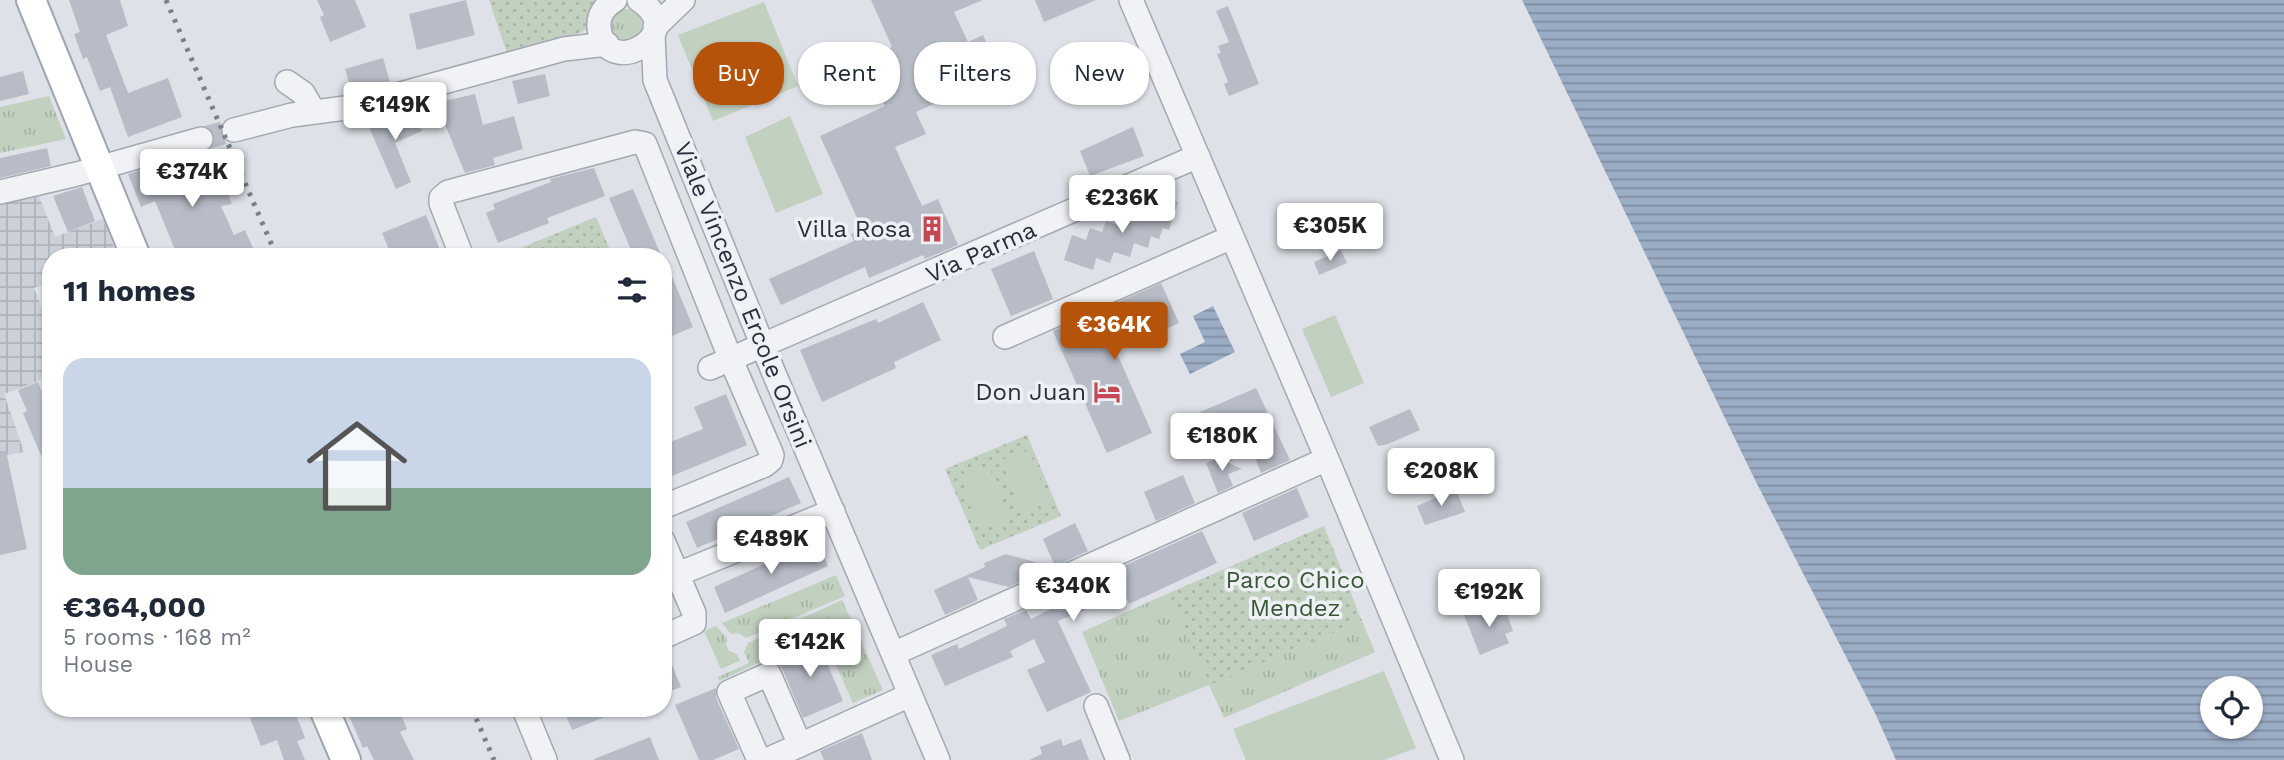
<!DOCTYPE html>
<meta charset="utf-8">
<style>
:root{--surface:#fff;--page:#f6f6f7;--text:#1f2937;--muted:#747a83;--line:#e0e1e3;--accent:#b45309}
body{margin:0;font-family:"Work Sans",sans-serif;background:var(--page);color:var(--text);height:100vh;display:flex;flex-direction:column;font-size:26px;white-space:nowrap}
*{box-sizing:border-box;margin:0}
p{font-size:23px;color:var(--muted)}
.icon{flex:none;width:38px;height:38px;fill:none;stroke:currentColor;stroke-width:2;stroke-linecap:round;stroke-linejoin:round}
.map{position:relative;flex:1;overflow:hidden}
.sheet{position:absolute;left:42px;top:248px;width:630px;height:469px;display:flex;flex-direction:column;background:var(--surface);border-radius:28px;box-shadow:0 2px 5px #0004}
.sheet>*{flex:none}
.hud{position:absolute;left:693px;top:42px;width:665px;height:63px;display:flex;gap:14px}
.buttons{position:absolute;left:2200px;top:676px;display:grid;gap:14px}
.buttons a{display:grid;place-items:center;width:63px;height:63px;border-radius:50%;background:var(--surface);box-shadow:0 2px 5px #0004;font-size:35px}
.price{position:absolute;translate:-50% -60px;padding:0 16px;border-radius:7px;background:#fff;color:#222;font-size:23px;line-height:46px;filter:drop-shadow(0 2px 4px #0008)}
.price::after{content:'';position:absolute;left:50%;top:42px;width:21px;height:16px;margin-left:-10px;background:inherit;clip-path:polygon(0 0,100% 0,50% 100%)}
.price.on{background:var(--accent);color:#fff}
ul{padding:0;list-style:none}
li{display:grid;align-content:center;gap:14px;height:371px;padding:0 21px}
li+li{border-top:2px solid var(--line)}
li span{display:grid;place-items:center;height:217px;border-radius:21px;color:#555}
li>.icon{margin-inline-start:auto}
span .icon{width:126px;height:126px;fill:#fffc;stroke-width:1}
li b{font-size:30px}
h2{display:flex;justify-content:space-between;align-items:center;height:84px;padding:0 21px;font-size:30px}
.tag{padding:0 24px;border-radius:28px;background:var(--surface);box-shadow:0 2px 5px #0004;font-size:24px;line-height:63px}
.tag.on{background:var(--accent);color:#fff}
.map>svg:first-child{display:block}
.industrial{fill:url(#industrial-grid)}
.grass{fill:url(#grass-tufts)}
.park{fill:url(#park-dots)}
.pitch{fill:#c2d0c0}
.water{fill:url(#water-rules);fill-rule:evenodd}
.building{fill:#b8bcc6}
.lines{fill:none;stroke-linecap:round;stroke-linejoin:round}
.minor-tunnel{stroke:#babdc5;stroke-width:23;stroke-dasharray:23 11;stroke-linecap:butt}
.minor-casing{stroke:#a4a8b0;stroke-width:26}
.major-casing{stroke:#9ea4b2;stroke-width:32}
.minor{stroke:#f0f2f5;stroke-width:23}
.major{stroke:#fff;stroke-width:28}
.rail{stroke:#787f8f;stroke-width:5;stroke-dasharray:3.5 7;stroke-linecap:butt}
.labels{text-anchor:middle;stroke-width:7;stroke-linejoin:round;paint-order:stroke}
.poi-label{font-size:24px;fill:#282e3c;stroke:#edf0f4;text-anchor:end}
.street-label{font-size:24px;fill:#282e3c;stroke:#edf0f4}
.park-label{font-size:24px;fill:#3a5736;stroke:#edf0f4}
</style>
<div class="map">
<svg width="2284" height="760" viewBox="0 0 2284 760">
<defs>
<pattern id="industrial-grid" width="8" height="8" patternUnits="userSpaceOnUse" patternTransform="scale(1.75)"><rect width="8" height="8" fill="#ccd0d8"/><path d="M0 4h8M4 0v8" fill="none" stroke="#afb3ba"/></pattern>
<pattern id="grass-tufts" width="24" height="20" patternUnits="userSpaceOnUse" patternTransform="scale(1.75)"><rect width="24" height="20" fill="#c2d0c0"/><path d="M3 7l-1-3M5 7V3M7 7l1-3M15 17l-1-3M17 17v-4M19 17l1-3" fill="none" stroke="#a7b3a6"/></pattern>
<pattern id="park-dots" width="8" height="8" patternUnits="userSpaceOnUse" patternTransform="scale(1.75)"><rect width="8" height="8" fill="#c2d0c0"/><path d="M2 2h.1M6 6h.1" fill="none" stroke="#a7b3a6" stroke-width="1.8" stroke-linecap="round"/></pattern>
<pattern id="water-rules" width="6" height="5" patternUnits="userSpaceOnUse" patternTransform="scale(1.75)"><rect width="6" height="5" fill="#9bacc5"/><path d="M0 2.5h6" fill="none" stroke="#7e8ca1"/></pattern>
</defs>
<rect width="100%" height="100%" fill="#dee1e7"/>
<path class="industrial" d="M37,191L55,237L103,219L115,250L97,257H51V282L34,288L51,332V376L4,394L24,452L0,456V199Z"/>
<path class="grass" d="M611 25a16 16 0 1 1 32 0a16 16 0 1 1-32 0Z
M49,96L66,139L0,153V107Z
M836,575L845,596L746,638L738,633L731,634L722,623Z
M1169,593L1209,684L1362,621L1375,652L1224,718L1209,685L1119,721L1082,632Z
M842,600L883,690L853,703L822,634L719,681L718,677L749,663L744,652L748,643Z
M716,626L727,638L726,645L729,651L737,654L740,661L721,669L704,631Z"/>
<path class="park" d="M489,0H598L592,25C568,43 536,48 508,56Z
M596,217L613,257H519L516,250Z
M1027,435L1061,516L980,550L945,469Z
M1324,526L1362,621L1209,685L1169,593Z"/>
<path class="pitch" d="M764,2L798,86L713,121L678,35Z
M790,116L823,194L776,213L745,137Z
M1335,315L1364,383L1331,397L1302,329Z
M1029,450L1049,502L1022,512L1002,460Z
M989,466L1008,520L981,530L961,476Z
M1384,671L1416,748L1384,760H1246L1233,729Z"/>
<path class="water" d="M1522,0H2284V760H1896L1876,715L1757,484ZM2212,688H2250V726H2212Z
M1213,306L1235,352L1190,374L1180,354L1205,342L1193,316Z"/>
<path class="building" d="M69,0H120L128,26L106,35L128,93L168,78L182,117L128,137L110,87L100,91L87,57L83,59L74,34L80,32Z
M317,0H355L366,27L330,42L320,17L324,15Z
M466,0L475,35L417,50L409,14Z
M871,0H983L954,12L968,42L983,35L1001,74L916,112L926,134L895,147L922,206L938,199L958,245L925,259L923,255L869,278L865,267L781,305L769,279L854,241L851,234L862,229L820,136L885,106L875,84L888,78L877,54L892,47Z
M1035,0H1096L1044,22Z
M1228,6L1259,84L1229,96L1224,84L1228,82L1217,54L1221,53L1218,46L1229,42L1216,11Z
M1094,56L1105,85L1089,91L1078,62Z
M383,58L390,82L352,93L345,69Z
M23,71L29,94L0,101V77Z
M545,74L550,96L518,104L512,81Z
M475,94L483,125L514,116L523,149L493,158L495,165L465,173L436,103Z
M410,106L422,131L395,143L411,182L396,189L368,125Z
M1133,127L1144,156L1090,176L1080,151Z
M47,148L51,166L0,178V158Z
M204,153L219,189L225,186L232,204L221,206L234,235L245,230L257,257H178L155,201L141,207L128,174L163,164L164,168Z
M594,168L605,196L547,218L549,223L498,243L486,213L495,209L493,204L551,182L550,179Z
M82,187L95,221L68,232L53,196Z
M633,189L660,253L648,257H634L609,198Z
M1159,196L1178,202L1169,230L1163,228L1159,239L1151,236L1148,248L1134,243L1130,257L1114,252L1110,263L1096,258L1093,270L1064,260L1072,235L1086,240L1090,228L1102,232L1106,221L1121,226L1125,214L1137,218L1141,205L1154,209Z
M426,215L443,257H392L382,233Z
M1341,250L1347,263L1319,275L1314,262Z
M1034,251L1053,299L1011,316L991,269Z
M663,255L693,327L670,337L663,321Z
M1161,283L1179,323L1116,351L1152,433L1107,453L1053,331Z
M923,302L941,340L894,362L896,368L822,402L800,350L876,319L878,323Z
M38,382L46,403L51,401V479L23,413L27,411L18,390Z
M1256,388L1290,460L1261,473L1244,429L1214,442L1200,412Z
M726,394L747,445L667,478L663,469V445L703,429L694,407Z
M1410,409L1420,430L1388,444L1378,446L1369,427Z
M0,451H6L27,549L0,555Z
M1226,456L1229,463L1242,469L1228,474L1233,486L1218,493L1206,463Z
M1183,475L1195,503L1156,521L1144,492Z
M789,477L801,503L697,548L686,522Z
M1297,488L1309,517L1254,541L1242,513Z
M1456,489L1465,512L1425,525L1417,506Z
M1075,523L1088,551L1055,566L1043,539Z
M1202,531L1217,563L1129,604L1124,593L1058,621L1091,692L1047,712L1027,670L1045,662L1034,639L1010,651L1013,657L945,686L931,655L957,644L959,649L1007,626L1004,619L1026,610L1031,619L1067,601L1063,593Z
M817,540L828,566L725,613L714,587Z
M1006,554L1052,567L1009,587L968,577L978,600L945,615L934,590L985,567L984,563Z
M1492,608L1495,615L1506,611L1513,631L1505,634L1509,643L1480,655L1464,615L1478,609L1479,614Z
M818,641L843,701L803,718L782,668L775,659Z
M666,650L681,687L663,694V651Z
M716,688V698L739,749L713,760H699L675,705Z
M290,709H294L305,738L297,741L305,760H284L277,740L261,746L250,718L266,712L268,717Z
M346,709H386L390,716L400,712L407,729L400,732L414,760H374L367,746L363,748Z
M563,709H623V710L572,730Z
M862,733L872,760H824L820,751Z
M650,737L659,760H595L594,759Z
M1061,739L1063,746L1081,739L1089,760H1029L1042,754L1040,747Z"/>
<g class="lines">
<path class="minor-tunnel" d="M201,139L234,130"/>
<g class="minor-casing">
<path id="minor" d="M615,0C605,6 598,15 599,27C604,83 692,34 639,0
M1131,0L1327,459L1452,760
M655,27L683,0
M653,35L655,80L773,371L938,760
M287,82L303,93L314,112
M234,130L292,115L353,107L564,49L607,44
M0,192L77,174L201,139
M462,257L441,203V198L448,192L635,142L645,144L731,360L772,455L771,460L765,465L663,507
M1005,337L1232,237
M710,368L1198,156
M663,541L694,613V623L663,637
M678,574L833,511
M893,654L1327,459
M1096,706L1118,760
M524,709L545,760
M759,760L729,692L769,674L800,745
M767,760L910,695"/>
</g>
<g class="major-casing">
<path id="major" d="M31,0L136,257
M324,709L346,760"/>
</g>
<use href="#minor" class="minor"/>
<use href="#major" class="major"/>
<path class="rail" d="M166,0L277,257
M472,709L494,760"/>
</g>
<defs>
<g id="building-bare" transform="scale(2.1)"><path d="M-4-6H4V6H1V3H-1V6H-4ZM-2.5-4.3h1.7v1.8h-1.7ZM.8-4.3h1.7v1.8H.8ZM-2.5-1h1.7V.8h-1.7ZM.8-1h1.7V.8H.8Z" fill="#c54952" stroke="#edf0f4" stroke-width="2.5" paint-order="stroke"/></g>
<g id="hotel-bare" transform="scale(2.1)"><path d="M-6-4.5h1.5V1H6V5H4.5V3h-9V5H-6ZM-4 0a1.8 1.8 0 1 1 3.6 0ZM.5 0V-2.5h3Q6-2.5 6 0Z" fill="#c54952" stroke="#edf0f4" stroke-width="2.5" paint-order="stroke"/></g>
</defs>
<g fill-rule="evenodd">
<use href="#building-bare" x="932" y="229"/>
<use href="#hotel-bare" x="1107" y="392"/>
</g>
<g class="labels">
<g class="poi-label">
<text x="911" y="237">Villa Rosa</text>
<text x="1086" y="400">Don Juan</text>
</g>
<g class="street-label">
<text transform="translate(981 252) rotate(-24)" y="8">Via Parma</text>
<text transform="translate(743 295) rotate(68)" y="8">Viale Vincenzo Ercole Orsini</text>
</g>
<g class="park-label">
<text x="1295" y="588">Parco Chico<tspan x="1295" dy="28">Mendez</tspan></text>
</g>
</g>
</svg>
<div class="buttons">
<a><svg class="icon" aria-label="locate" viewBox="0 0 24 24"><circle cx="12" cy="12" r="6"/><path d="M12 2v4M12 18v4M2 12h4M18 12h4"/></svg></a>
</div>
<b class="price" style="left:395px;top:142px">€149K</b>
<b class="price" style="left:192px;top:209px">€374K</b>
<b class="price" style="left:1122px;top:235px">€236K</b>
<b class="price" style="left:1330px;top:263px">€305K</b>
<b class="price on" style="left:1114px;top:362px">€364K</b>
<b class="price" style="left:1222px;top:473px">€180K</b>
<b class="price" style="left:1441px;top:508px">€208K</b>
<b class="price" style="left:771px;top:576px">€489K</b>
<b class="price" style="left:1073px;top:623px">€340K</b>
<b class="price" style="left:1489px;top:629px">€192K</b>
<b class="price" style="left:810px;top:679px">€142K</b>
<div class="hud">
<a class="tag on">Buy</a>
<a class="tag">Rent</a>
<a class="tag">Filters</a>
<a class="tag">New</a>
</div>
<section class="sheet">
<h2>11 homes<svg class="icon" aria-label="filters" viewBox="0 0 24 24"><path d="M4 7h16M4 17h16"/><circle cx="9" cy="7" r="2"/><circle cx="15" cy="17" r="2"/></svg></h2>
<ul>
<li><span style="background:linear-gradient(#c9d6e8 60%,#7fa58c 0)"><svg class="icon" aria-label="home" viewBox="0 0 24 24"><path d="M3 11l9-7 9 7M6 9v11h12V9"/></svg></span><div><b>€364,000</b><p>5 rooms · 168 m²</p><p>House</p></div></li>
</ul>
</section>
</div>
